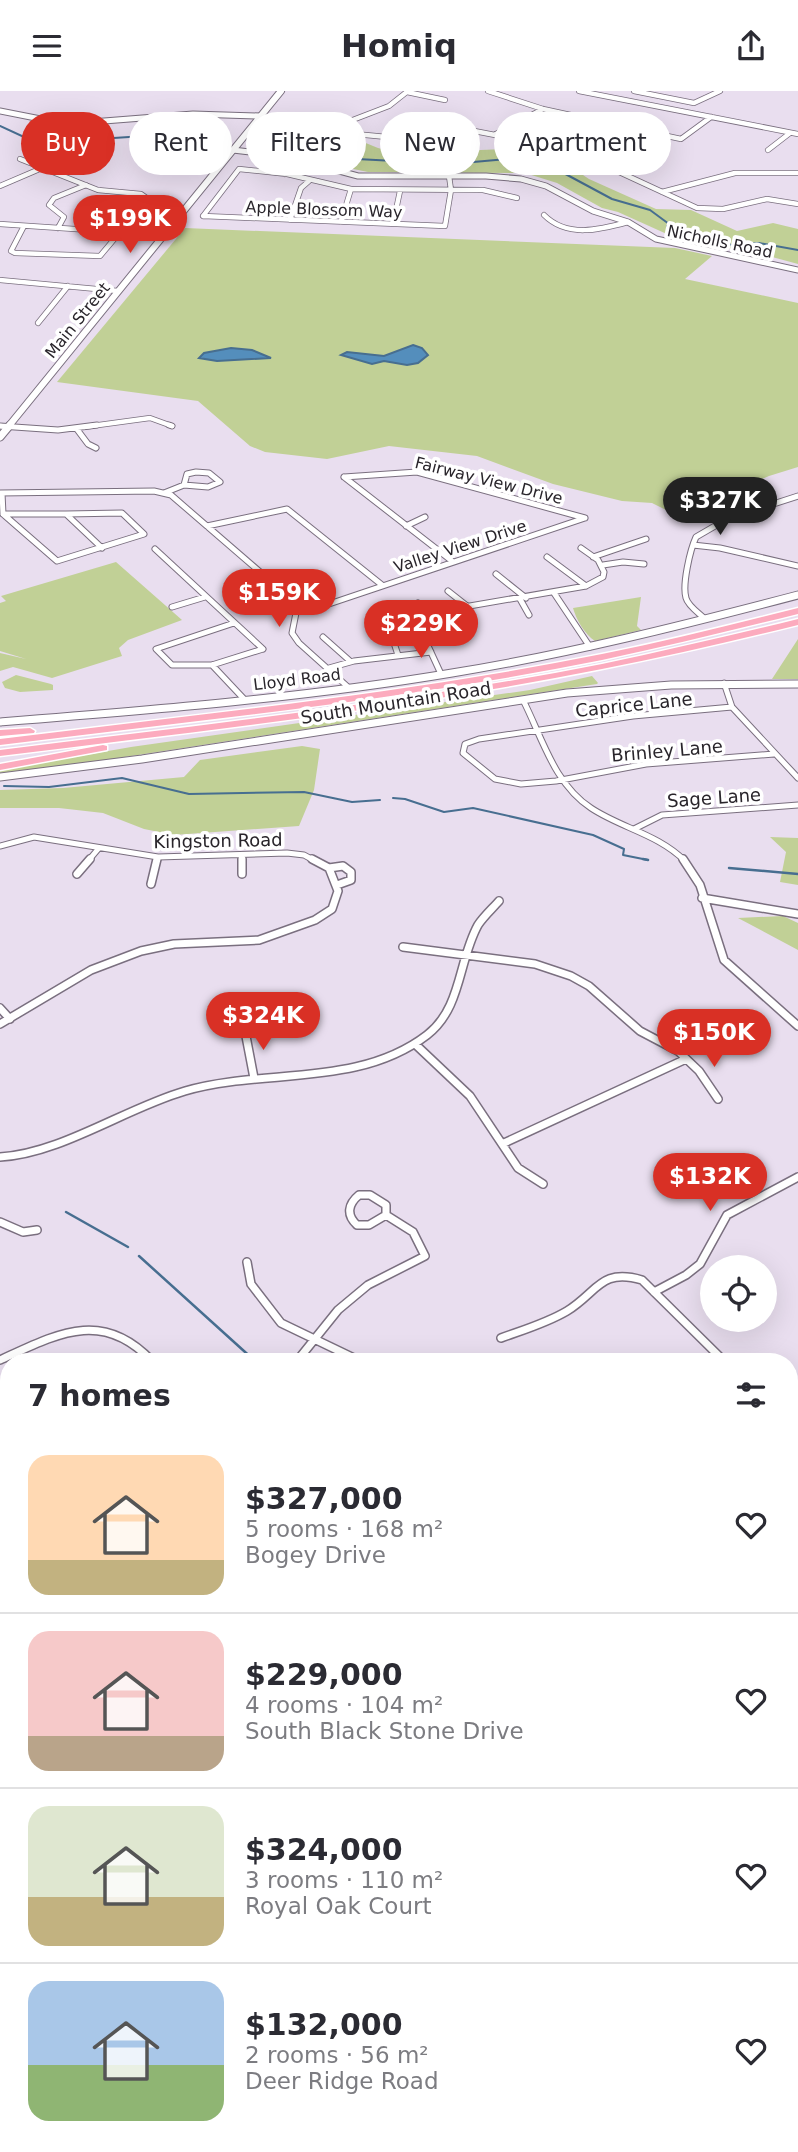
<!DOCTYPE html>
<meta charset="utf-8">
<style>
:root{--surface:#fff;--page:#f2f2f3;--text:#2b2b33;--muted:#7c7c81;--line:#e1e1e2;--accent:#d93025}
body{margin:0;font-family:"DejaVu Sans",sans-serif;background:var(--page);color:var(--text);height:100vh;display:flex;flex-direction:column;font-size:26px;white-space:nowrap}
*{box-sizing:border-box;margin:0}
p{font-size:23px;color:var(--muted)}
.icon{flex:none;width:38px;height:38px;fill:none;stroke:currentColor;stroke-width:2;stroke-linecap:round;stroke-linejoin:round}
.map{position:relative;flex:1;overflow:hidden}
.drawer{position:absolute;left:0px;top:1262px;width:798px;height:800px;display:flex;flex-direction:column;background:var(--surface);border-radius:28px 28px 0 0;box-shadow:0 7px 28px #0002}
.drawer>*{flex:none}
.hud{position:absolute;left:21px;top:21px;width:756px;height:63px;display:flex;gap:14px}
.controls{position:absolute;left:700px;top:1164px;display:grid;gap:14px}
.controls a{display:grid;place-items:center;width:77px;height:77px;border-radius:50%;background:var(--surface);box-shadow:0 7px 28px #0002;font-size:35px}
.price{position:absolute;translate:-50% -60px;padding:0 16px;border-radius:24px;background:var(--accent);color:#fff;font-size:23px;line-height:46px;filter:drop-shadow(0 2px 4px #0008)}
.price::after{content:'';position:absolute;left:50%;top:42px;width:21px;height:16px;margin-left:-10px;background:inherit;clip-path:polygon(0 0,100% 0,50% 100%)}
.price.on{background:#222;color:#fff}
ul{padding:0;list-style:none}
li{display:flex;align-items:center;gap:21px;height:175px;padding:0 28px}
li+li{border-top:2px solid var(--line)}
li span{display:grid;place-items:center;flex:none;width:196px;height:140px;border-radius:21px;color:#555}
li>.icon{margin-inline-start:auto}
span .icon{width:84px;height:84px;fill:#fffc;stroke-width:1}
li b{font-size:30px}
h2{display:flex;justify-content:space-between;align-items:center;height:84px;padding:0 28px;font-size:30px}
.pill{padding:0 24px;border-radius:32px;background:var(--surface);box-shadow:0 7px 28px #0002;font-size:24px;line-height:63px}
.pill.on{background:var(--accent);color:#fff}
header{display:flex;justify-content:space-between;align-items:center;height:91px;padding:0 28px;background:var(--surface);font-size:32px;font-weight:600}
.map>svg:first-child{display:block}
.green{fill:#c1d096}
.water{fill:#548ebc;stroke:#476e90;stroke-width:2}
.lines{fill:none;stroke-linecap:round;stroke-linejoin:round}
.stream-far2{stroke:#476e90;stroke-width:2}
.stream-far1{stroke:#476e90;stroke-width:2.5}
.stream{stroke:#476e90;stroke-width:3.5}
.minor-far3-casing{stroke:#7a6f7f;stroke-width:6}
.minor-far2-casing{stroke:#7a6f7f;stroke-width:7}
.minor-far1-casing{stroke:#7a6f7f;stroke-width:10}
.minor-casing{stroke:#7a6f7f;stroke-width:11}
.tertiary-far2-casing{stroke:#7a6f7f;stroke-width:7}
.tertiary-far1-casing{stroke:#7a6f7f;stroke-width:9}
.tertiary-casing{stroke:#7a6f7f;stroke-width:14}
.secondary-far1-casing{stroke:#7a6f7f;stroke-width:8}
.secondary-casing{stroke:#7a6f7f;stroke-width:9}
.motorway-casing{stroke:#fff;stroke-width:3}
.minor-far3{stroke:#fff;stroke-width:4.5}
.minor-far2{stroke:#fff;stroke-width:5}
.minor-far1{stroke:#fff;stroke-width:7}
.minor{stroke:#fff;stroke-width:9}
.tertiary-far2{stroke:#fff;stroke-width:5}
.tertiary-far1{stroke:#fff;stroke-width:7}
.tertiary{stroke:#fff;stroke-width:11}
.secondary-far1{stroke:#fff;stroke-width:6}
.secondary{stroke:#fff;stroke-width:7}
.motorway{fill:#fcabbe;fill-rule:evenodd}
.labels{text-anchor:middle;stroke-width:7;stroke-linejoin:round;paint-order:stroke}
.far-street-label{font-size:16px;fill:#29252b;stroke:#fff}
.street-label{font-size:18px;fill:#29252b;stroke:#fff}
</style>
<header><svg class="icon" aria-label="menu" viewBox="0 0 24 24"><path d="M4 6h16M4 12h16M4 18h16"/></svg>Homiq<svg class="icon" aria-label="share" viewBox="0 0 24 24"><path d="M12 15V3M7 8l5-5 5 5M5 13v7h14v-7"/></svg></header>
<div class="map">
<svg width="798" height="2061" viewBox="0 0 798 2061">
<rect width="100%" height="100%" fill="#e9deef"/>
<path class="green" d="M263,33L351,46L378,57L413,66L455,60L506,58L539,62L571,76L589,88L656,118L691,119L737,140L773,132L798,138V173L746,159L722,157L669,144L618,121L602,117L557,92L525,82L368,81L309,69L310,61L276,54L262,58L256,53Z
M185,137L675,157L712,165L685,188L798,212V376L769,385L713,408L668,420L652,412L622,410L553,393L477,365L389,355L327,368L265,361L250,355L198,310L57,291Z
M116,471L182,529L128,549L119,557L122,565L52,587L13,576L0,580V562L26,568L0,560V512L6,510L1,505Z
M641,506L637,535L641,539L595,550C585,544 576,528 573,517Z
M798,548V588H772Z
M16,584L51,593L53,594V599L20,601L5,597L2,591Z
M592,585L598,592L597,593L99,670L0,682V679L131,656L530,599Z
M302,655L320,658L314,699L299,735L174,744L144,738L103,722L59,717H0V699L63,697L184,686L200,669Z
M770,746L798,747V794L780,791L786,761Z
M783,825L798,832V859L738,827Z
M789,1613L798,1616V1708L789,1706Z"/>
<path class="water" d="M413,254L422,257L428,264L418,272L407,274L384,270L372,273L341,264L347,261L384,265Z
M231,257L252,259L271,267L217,270L199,267L204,262Z"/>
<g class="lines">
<path class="stream-far2" d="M0,35L37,52L221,40
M272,45L326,55L357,68L451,73L518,67L558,79L612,108L650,119L669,133
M667,135L731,154L759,152L798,159
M4,695L49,696L122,687L189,703L304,701L352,711L380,709
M393,707L405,708L444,721L473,717L593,744L624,758L623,764L648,769"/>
<path class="stream-far1" d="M643,768L648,769
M729,777L798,783
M66,1121L128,1156
M139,1165L255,1270"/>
<path class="stream" d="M0,1622L9,1621
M789,1628L798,1635"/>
<g class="minor-far3-casing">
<path id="minor-far3" d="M488,0L543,18L681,48L711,26
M579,0L798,43
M634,0L694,12L720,0
M407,1L445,9
M407,27L495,44L591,68L697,117L723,118L767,108L798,113
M573,38L589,28
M324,40L418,49L461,39
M324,40L389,15L408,0
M496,43L543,18
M619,48L634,38
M768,59L790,42
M20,68L98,99L141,103L148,108L100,165L15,162L11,160L24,135
M620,79L656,70
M59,82L85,71
M285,83L304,71
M0,95L42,77
M662,101L735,82H798
M544,124C567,147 599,139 628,131
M203,125L239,78L287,83L351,98L483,99L517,107
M203,125L445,135L451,99L449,85
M290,129L301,97L309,90
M341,131L351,98
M0,133L164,144
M393,133L400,100
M58,137L64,126L49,114L54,107L86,94
M0,189L118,200
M38,232L68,195
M0,335L10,336
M84,336L150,327L172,335"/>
</g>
<g class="minor-far2-casing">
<path id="minor-far2" d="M169,334L172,335
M0,335L58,339L97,334
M76,337L88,353L96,357
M196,381L209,382L220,391L208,396L184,394L187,383Z
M344,386L417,381L585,427
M344,386L452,470
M0,402L154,400L171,404L289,506L297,517
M2,402L3,423
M164,402L184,394
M3,423L57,470L144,443L122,422L66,423
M3,423H66L102,457
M207,435L287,418L382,494
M406,435L425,426
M693,454L720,457L798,475
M155,458L263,558
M547,466L586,495
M593,466L646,448
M603,474L623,471L644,473
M496,483L526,507
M448,500L467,515
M554,502L590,556
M520,508L529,524
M418,512L429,522L586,495L603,486L604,481L598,469L581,457
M172,516L205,506
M297,517L329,513L585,427
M297,517L292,542L299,552L348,596
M705,528C699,522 688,515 686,507C682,494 690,459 696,446L727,428L798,405
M372,530L394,552L398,564
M234,532L156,558L172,574H212L263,558
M423,544L441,583
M323,546L350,570
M212,574L244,608
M329,577L354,570L431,561
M724,592L732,616L798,687
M523,609C542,646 554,693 591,717C621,737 658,743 685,770
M732,616L633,625L479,648L465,653L463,662L495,688L521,693L556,690L646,673L774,663
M634,738L662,724L798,714
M0,755L34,746L158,766L287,762L304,764L315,770
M242,765V770
M88,770L99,757
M157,770L158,766"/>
</g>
<g class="minor-far1-casing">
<path id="minor-far1" d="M242,768V783
M683,768L700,794L724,869L798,935
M329,777L343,775L351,781V789L337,794
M77,783L90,768
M151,793L157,768
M702,807L798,823
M403,856L535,873L571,885L589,895L640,940L678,960L699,980L718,1008
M0,917L10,928
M0,933L91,879L141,860L174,853L259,849L315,829L332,818L338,800L329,777L312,768
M245,940L254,987
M415,953L470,1005L518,1077L543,1093
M502,1053L686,968
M0,1066C60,1063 126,1017 185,1000C264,977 358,997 427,944C462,917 458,870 478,834C484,825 492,818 499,810
M359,1104H370L386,1114V1124L369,1134H357C346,1124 348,1113 359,1104Z
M0,1131L23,1141L37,1139
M247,1171L251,1193L281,1232L360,1270
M654,1201L686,1184L700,1173L727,1124L798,1086
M501,1247C523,1239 547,1232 567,1220C598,1201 600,1177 642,1189L724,1270
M0,1269C57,1243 102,1217 152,1270
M297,1270L338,1219L368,1194L425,1165L413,1141L386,1124"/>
</g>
<g class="minor-casing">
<path id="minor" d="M789,1336L798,1345
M0,1353L6,1363L4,1378L9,1383
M0,1503L9,1502
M789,1859L798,1854
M0,2051L9,2037
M427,2061L432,2053
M631,2061L637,2053"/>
</g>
<g class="tertiary-far2-casing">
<path id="tertiary-far2" d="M0,20L66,33L193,23L260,25
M233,59L283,65L358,85H486L521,88L546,95L593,120L628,131L656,148L798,179"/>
</g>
<g class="tertiary-far1-casing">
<path id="tertiary-far1" d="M0,631C151,619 303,607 452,582C569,563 684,534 798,504
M0,686L142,668L567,602L671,594L798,593"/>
</g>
<g class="tertiary-casing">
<path id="tertiary" d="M789,1447L798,1438
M202,2061L205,2053"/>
</g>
<g class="secondary-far1-casing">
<path id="secondary-far1" d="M8,336L281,0"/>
</g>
<g class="secondary-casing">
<path id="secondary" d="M0,346L10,334"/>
</g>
<g class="motorway-casing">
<path id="motorway" d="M798,517V523C733,539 668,555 602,569C404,609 201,629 0,654V648C201,623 404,603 602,563C668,550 733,533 798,517Z
M798,528V534C733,550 668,565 602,578C403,618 201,640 0,665V659C201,634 403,612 602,573C668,559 733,544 798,528Z
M30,637L35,640L34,642L0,645V639Z
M103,654L107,655V659L0,679V673Z"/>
</g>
<use href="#minor-far3" class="minor-far3"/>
<use href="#minor-far2" class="minor-far2"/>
<use href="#minor-far1" class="minor-far1"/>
<use href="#minor" class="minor"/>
<use href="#tertiary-far2" class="tertiary-far2"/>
<use href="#tertiary-far1" class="tertiary-far1"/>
<use href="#tertiary" class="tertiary"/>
<use href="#secondary-far1" class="secondary-far1"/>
<use href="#secondary" class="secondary"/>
<use href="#motorway" class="motorway"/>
</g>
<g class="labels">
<g class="far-street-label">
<text transform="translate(324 118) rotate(2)" y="6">Apple Blossom Way</text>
<text transform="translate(720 150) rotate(12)" y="6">Nicholls Road</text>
<text transform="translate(77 229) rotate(-51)" y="6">Main Street</text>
<text transform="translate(489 389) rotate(14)" y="6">Fairway View Drive</text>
<text transform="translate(460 455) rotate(-18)" y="6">Valley View Drive</text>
<text transform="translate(297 588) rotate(-7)" y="6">Lloyd Road</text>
</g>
<g class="street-label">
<text transform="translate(396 612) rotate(-9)" y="6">South Mountain Road</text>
<text transform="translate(634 614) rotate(-6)" y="6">Caprice Lane</text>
<text transform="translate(667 660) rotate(-5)" y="6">Brinley Lane</text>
<text transform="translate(714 707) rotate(-4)" y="6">Sage Lane</text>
<text transform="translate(218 750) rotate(-1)" y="6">Kingston Road</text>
</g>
</g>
</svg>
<div class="controls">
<a><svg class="icon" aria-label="locate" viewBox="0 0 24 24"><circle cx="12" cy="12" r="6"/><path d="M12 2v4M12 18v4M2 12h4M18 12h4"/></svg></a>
</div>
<b class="price" style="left:130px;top:164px">$199K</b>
<b class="price on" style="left:720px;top:446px">$327K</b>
<b class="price" style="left:279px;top:538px">$159K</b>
<b class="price" style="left:421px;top:569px">$229K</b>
<b class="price" style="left:263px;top:961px">$324K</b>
<b class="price" style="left:714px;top:978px">$150K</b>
<b class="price" style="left:710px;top:1122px">$132K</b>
<div class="hud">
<a class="pill on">Buy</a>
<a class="pill">Rent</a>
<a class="pill">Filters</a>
<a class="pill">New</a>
<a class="pill">Apartment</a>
</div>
<section class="drawer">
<h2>7 homes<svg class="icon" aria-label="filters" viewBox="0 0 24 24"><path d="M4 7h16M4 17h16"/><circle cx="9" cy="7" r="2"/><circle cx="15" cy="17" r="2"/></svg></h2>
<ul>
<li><span style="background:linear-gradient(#ffd9b3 75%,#c2b280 0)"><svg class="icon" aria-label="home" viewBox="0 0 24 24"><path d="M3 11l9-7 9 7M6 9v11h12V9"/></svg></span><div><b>$327,000</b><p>5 rooms · 168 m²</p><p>Bogey Drive</p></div><svg class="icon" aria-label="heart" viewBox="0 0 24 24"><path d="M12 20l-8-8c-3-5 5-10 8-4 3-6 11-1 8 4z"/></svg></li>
<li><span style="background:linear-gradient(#f6c9c9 75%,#b9a48a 0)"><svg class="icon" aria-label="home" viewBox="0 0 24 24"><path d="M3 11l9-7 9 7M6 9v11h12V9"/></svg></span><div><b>$229,000</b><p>4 rooms · 104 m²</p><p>South Black Stone Drive</p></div><svg class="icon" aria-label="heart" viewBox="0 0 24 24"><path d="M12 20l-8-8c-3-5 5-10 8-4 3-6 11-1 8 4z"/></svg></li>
<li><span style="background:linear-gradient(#dfe7d0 65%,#c2b280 0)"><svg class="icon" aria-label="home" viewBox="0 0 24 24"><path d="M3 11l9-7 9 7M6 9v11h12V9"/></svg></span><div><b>$324,000</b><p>3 rooms · 110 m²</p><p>Royal Oak Court</p></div><svg class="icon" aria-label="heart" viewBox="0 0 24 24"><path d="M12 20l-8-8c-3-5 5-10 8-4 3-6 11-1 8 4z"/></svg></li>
<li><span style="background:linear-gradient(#a9c7e8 60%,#8fb573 0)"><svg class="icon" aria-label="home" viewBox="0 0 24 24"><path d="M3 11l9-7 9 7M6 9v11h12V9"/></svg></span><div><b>$132,000</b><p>2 rooms · 56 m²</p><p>Deer Ridge Road</p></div><svg class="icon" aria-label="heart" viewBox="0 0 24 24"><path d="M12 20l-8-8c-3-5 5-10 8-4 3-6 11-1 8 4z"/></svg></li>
</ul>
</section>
</div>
